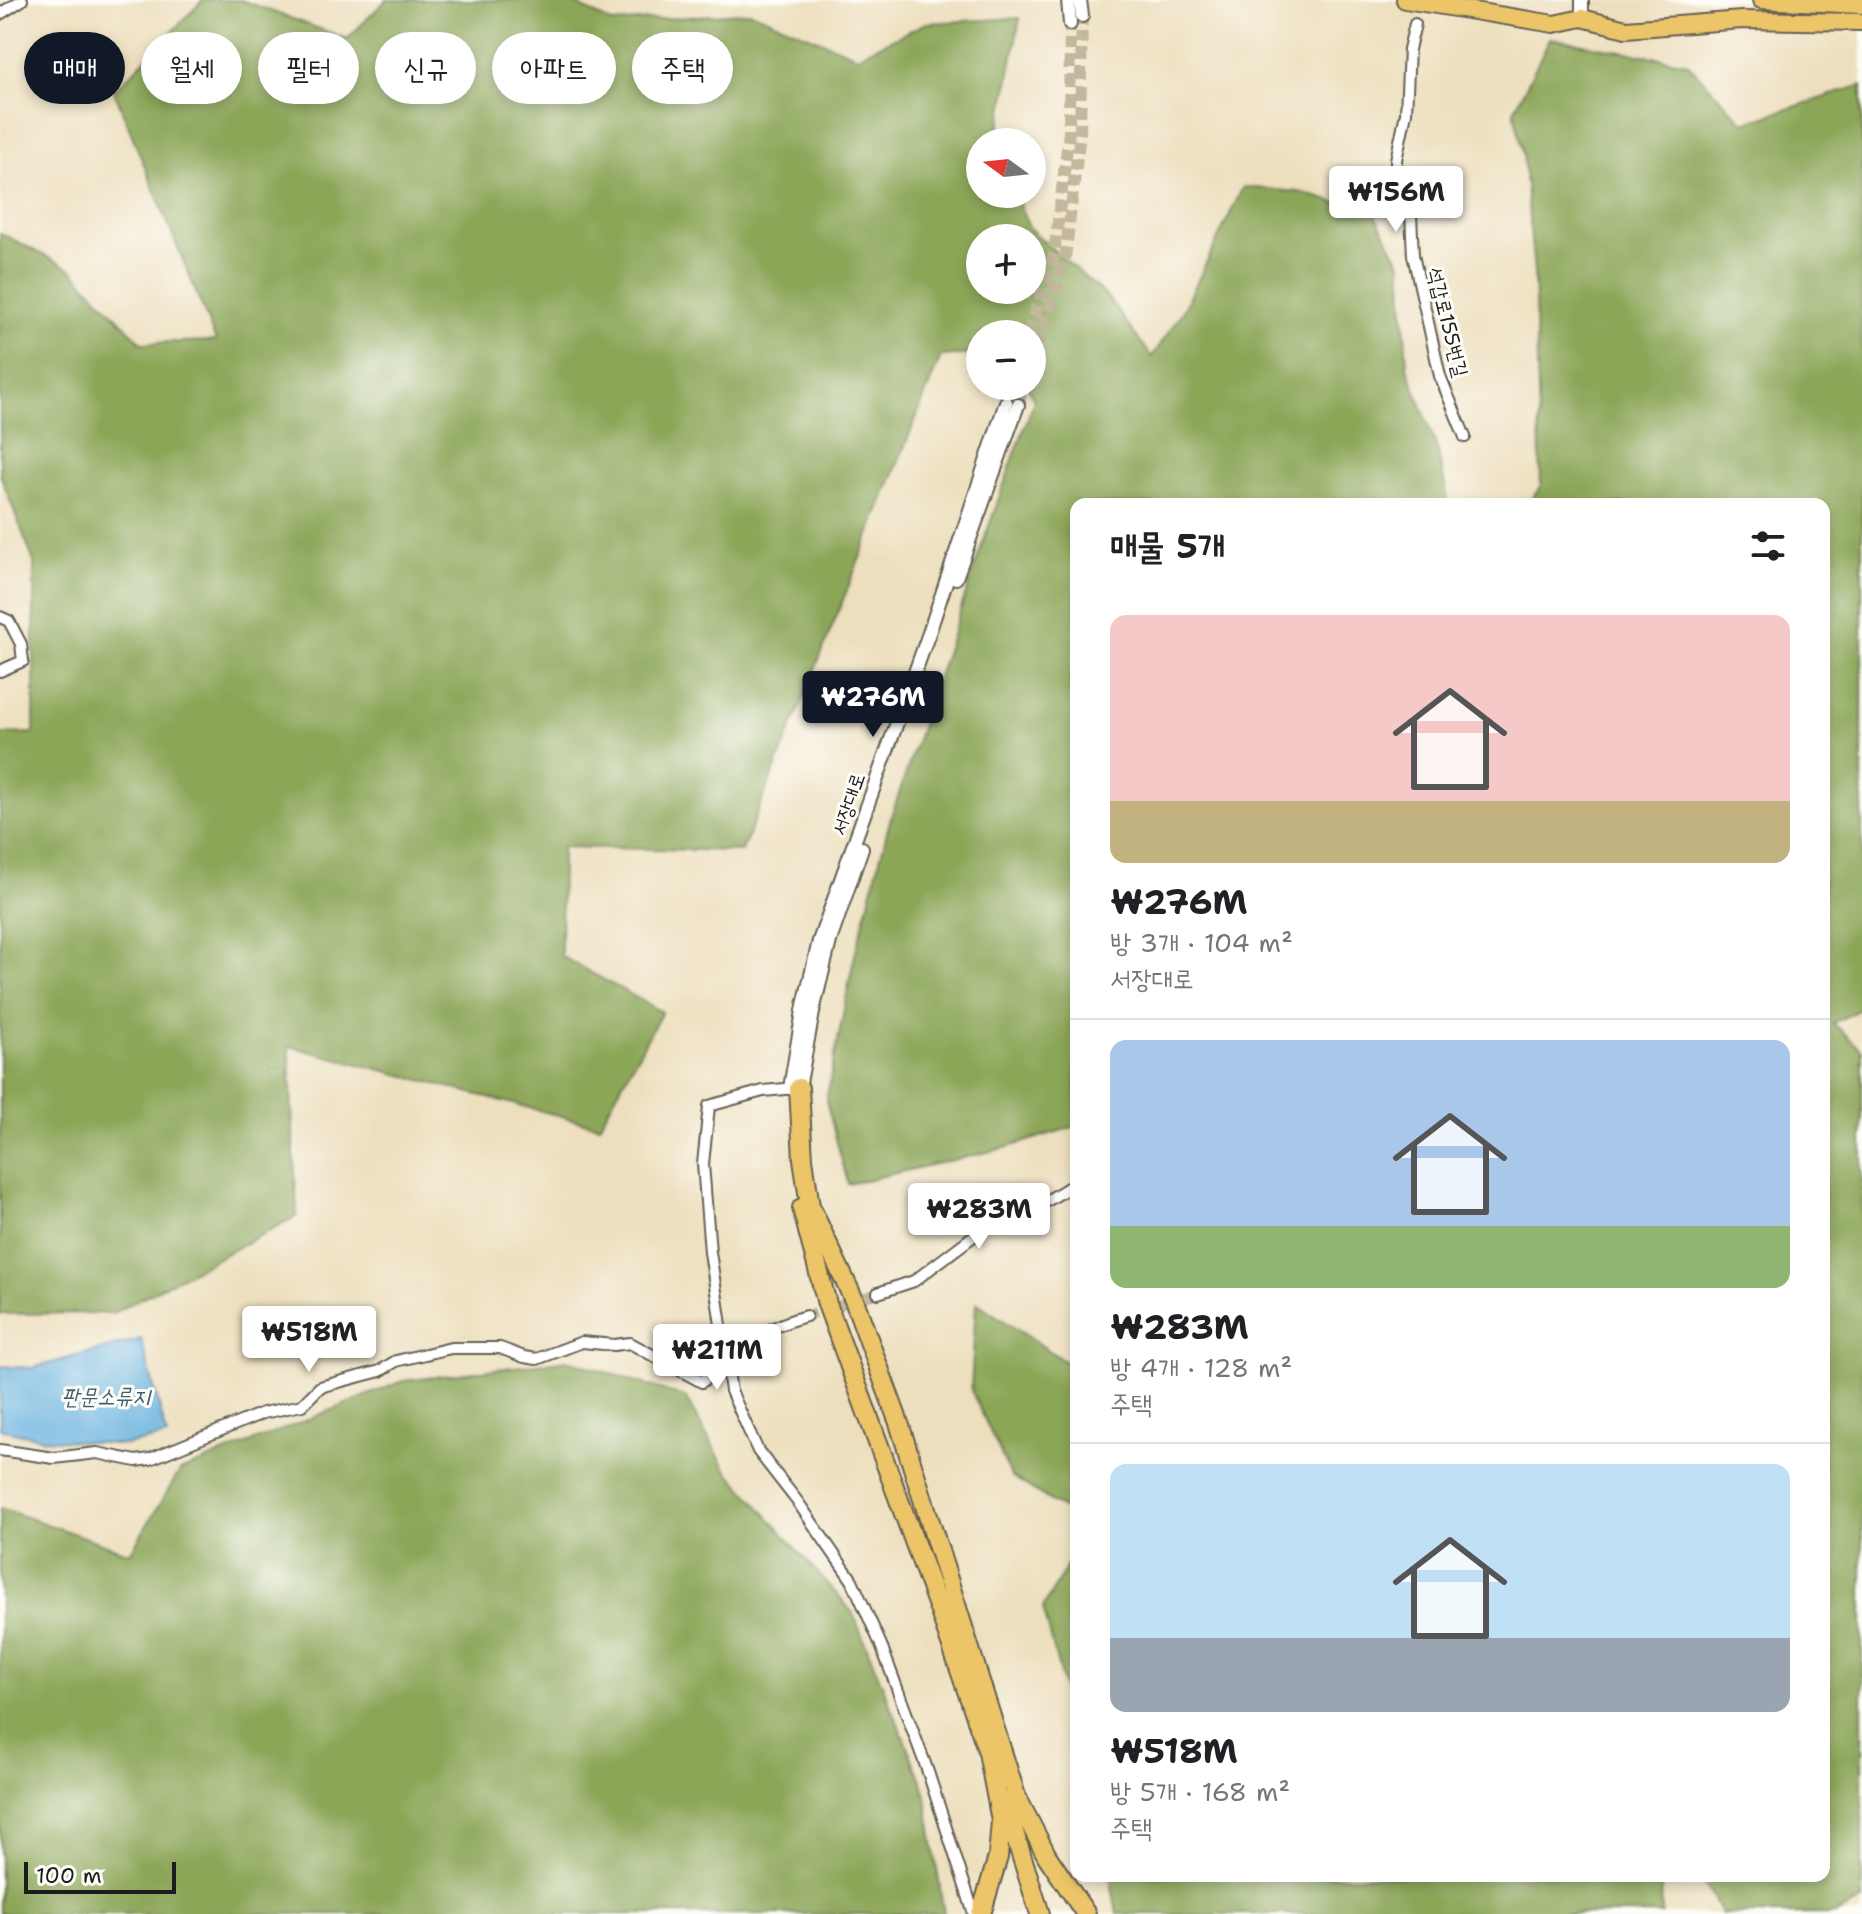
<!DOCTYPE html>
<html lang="ko">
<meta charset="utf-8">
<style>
:root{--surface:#fff;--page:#f2f2f2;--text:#202124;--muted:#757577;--line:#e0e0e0;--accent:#111827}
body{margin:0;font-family:"Shantell Sans","Poor Story",sans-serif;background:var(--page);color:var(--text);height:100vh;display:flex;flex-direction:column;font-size:30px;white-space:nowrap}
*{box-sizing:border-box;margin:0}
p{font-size:26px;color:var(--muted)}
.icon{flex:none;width:44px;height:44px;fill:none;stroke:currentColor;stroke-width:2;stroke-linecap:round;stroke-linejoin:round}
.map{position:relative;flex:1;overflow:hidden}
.drawer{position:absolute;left:1070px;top:498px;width:760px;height:1384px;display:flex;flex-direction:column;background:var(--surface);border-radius:16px;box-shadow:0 4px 12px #0003}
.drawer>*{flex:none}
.guide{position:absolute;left:24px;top:32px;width:760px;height:72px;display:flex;gap:16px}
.needle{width:52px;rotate:285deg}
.fabs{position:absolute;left:966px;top:128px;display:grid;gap:16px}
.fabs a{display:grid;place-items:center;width:80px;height:80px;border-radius:50%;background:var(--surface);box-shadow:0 4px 12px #0003;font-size:40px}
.scale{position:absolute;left:24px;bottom:20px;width:152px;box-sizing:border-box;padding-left:8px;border:4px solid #1c1c1c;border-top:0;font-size:22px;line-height:28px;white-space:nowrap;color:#1c1c1c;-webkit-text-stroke:6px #fdfcf7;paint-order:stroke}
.price{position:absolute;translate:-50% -68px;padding:0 18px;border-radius:8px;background:#fff;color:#222;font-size:26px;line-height:52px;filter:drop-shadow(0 2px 4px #0008)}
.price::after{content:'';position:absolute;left:50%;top:48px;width:24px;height:18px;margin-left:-12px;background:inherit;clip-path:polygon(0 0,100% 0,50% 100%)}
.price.on{background:var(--accent);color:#fff}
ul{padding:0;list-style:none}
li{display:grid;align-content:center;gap:16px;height:424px;padding:0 40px}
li+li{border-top:2px solid var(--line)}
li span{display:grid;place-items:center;height:248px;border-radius:16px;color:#555}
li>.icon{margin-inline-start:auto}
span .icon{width:144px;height:144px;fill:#fffc;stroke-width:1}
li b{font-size:34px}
h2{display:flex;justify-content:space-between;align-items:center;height:96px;padding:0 40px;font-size:34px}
.tag{padding:0 28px;border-radius:36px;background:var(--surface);box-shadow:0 4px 12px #0003;font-size:28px;line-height:72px}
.tag.on{background:var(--accent);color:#fff}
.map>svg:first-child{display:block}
.forest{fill:#8ca659;stroke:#54613a;stroke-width:2;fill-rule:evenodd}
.water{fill:#66b1df;stroke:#41667e;stroke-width:2}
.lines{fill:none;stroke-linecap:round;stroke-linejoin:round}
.minor-tunnel{stroke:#c3b89d;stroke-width:10;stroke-dasharray:10 5;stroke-linecap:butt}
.tertiary-tunnel{stroke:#c3b89d;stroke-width:12;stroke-dasharray:12 6;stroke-linecap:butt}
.minor-casing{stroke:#656054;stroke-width:14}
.tertiary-casing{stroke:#656054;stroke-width:16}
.trunk-casing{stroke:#656054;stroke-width:20}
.motorway-casing{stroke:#656054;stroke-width:22}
.minor{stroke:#fff;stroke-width:10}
.tertiary{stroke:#fff;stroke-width:12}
.trunk{stroke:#ecc569;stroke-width:16}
.motorway{stroke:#ecc569;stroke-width:18}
.labels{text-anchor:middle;stroke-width:6;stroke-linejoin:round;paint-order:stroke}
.street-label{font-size:20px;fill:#1c1c1c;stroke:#fdfcf7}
.water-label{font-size:22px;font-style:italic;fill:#3d5f74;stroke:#fdfcf7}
</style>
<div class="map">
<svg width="1862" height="1914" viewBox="0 0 1862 1914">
<rect width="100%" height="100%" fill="#fdfcf7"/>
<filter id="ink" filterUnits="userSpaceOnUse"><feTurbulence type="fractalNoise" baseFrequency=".0125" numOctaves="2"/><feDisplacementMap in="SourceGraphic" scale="16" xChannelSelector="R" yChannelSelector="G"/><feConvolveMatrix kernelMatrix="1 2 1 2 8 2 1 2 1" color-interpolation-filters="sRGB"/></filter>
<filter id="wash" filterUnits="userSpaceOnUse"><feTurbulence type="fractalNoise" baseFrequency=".006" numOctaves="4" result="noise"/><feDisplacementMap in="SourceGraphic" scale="32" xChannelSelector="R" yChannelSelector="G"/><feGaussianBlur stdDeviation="1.8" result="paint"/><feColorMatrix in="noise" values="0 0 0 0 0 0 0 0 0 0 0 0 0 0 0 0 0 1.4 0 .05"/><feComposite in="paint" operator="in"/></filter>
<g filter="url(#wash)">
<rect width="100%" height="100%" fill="#eddfbd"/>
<path class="forest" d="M203,0H241L347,39L386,0H568L612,23L751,12L857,56L926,23L1020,18L997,142H980V194H1015L1029,228L1106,296L1152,357L1184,309L1243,187L1299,192L1374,213L1401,263L1407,366L1438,452L1449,504H1076V1126L1005,1148L848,1184L826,1101L853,963L889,824L981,548L1034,401L1027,386H1032V334H980V354L941,356L742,851L562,847L561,956L662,1012L599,1126L289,1046L297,1216L113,1313L0,1314V734L34,733V562L0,474V233L71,269L142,343L216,341L114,91ZM980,238H1032V290H980Z
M1550,38L1687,63L1744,123L1862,85V1008L1833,1023L1862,1050V1901L1835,1914H1722L1701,1876H1824V504H1528L1541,486L1534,272L1523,153L1514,111Z
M976,1302L1069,1364L1076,1378V1517L1011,1476L971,1390Z
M568,1360L685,1397L726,1469L853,1613L925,1790L944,1914H0V1508L130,1553L180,1471L403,1381Z
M1076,1550V1735L1043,1608Z
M1110,1876H1661L1662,1914H1117Z"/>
<path class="water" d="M141,1339L167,1436L127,1445L45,1439L0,1429V1366L32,1368Z"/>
</g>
<g filter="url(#ink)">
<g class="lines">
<path class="minor-tunnel" d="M806,1316L878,1293"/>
<path class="tertiary-tunnel" d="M1028,334L1054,254L1069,132L1070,24
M1032,362L1065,258L1080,133L1082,16
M1006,402L1011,386
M1018,405L1024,386"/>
<g class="minor-casing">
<path id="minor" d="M0,14L22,0
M1415,24L1409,49L1406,113L1396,160V173L1411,215L1413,255L1440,376L1465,437
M0,617L9,621L21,644L23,661L0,671
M796,1088L763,1091L709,1106L703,1164L710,1252L731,1391L758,1451L797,1501L852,1580L881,1645L927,1769L974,1914
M878,1293L914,1281L996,1219L1034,1209L1076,1183
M0,1450L54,1458L97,1453L136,1461L150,1459L263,1413L302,1405L320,1387L380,1371L396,1361L451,1348H500L524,1357L537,1359L582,1342L614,1345L630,1343L702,1382C733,1352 763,1327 806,1316"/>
</g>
<g class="tertiary-casing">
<path id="tertiary" d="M1068,0L1070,24
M1080,0L1082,16
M1582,18V0
M956,578L1018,405
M790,1088L804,1005L819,941L929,633L1006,402
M799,1088L814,1007L830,941L862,848"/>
</g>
<g class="trunk-casing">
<path id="trunk" d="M1405,0L1554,24L1582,18L1626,29L1742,20L1862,22
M1761,0L1862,5"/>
</g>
<g class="motorway-casing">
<path id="motorway" d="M799,1088L803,1159L810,1206L854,1300L899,1423L1016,1796L1047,1856L1086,1914
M802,1208L827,1304L939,1609L988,1752L1001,1821L998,1857L981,1914
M1005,1804L1040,1914"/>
</g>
<use href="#minor" class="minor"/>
<use href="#tertiary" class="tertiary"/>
<use href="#trunk" class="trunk"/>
<use href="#motorway" class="motorway"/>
</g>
</g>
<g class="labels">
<g class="street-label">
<text transform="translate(1448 322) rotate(76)" y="7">석갑로155번길</text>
<text transform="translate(848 804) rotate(-71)" y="7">서장대로</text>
</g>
<g class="water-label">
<text x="106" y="1404">판문소류지</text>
</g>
</g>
</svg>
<div class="fabs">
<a><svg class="needle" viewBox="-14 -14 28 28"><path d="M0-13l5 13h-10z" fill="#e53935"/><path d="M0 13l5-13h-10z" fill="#757577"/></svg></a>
<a>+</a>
<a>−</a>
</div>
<div class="scale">100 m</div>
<b class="price" style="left:1396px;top:234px">₩156M</b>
<b class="price on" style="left:873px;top:739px">₩276M</b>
<b class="price" style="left:979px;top:1251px">₩283M</b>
<b class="price" style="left:309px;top:1374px">₩518M</b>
<b class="price" style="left:717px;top:1392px">₩211M</b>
<div class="guide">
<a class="tag on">매매</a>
<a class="tag">월세</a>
<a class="tag">필터</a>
<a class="tag">신규</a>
<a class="tag">아파트</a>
<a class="tag">주택</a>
</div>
<section class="drawer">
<h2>매물 5개<svg class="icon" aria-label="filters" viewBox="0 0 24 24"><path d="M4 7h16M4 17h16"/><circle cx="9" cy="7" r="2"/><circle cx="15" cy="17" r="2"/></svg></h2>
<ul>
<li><span style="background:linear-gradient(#f6c9c9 75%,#c2b280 0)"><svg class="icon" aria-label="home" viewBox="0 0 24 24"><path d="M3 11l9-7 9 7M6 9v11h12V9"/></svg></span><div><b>₩276M</b><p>방 3개 · 104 m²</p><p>서장대로</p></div></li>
<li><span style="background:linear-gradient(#a9c7e8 75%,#8fb573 0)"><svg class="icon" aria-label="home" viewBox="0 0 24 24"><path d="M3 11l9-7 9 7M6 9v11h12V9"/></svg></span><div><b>₩283M</b><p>방 4개 · 128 m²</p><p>주택</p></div></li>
<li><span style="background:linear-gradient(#bfe0f5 70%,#9aa5b1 0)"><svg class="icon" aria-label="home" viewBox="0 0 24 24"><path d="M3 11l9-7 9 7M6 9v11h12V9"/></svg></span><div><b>₩518M</b><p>방 5개 · 168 m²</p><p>주택</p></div></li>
</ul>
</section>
</div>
